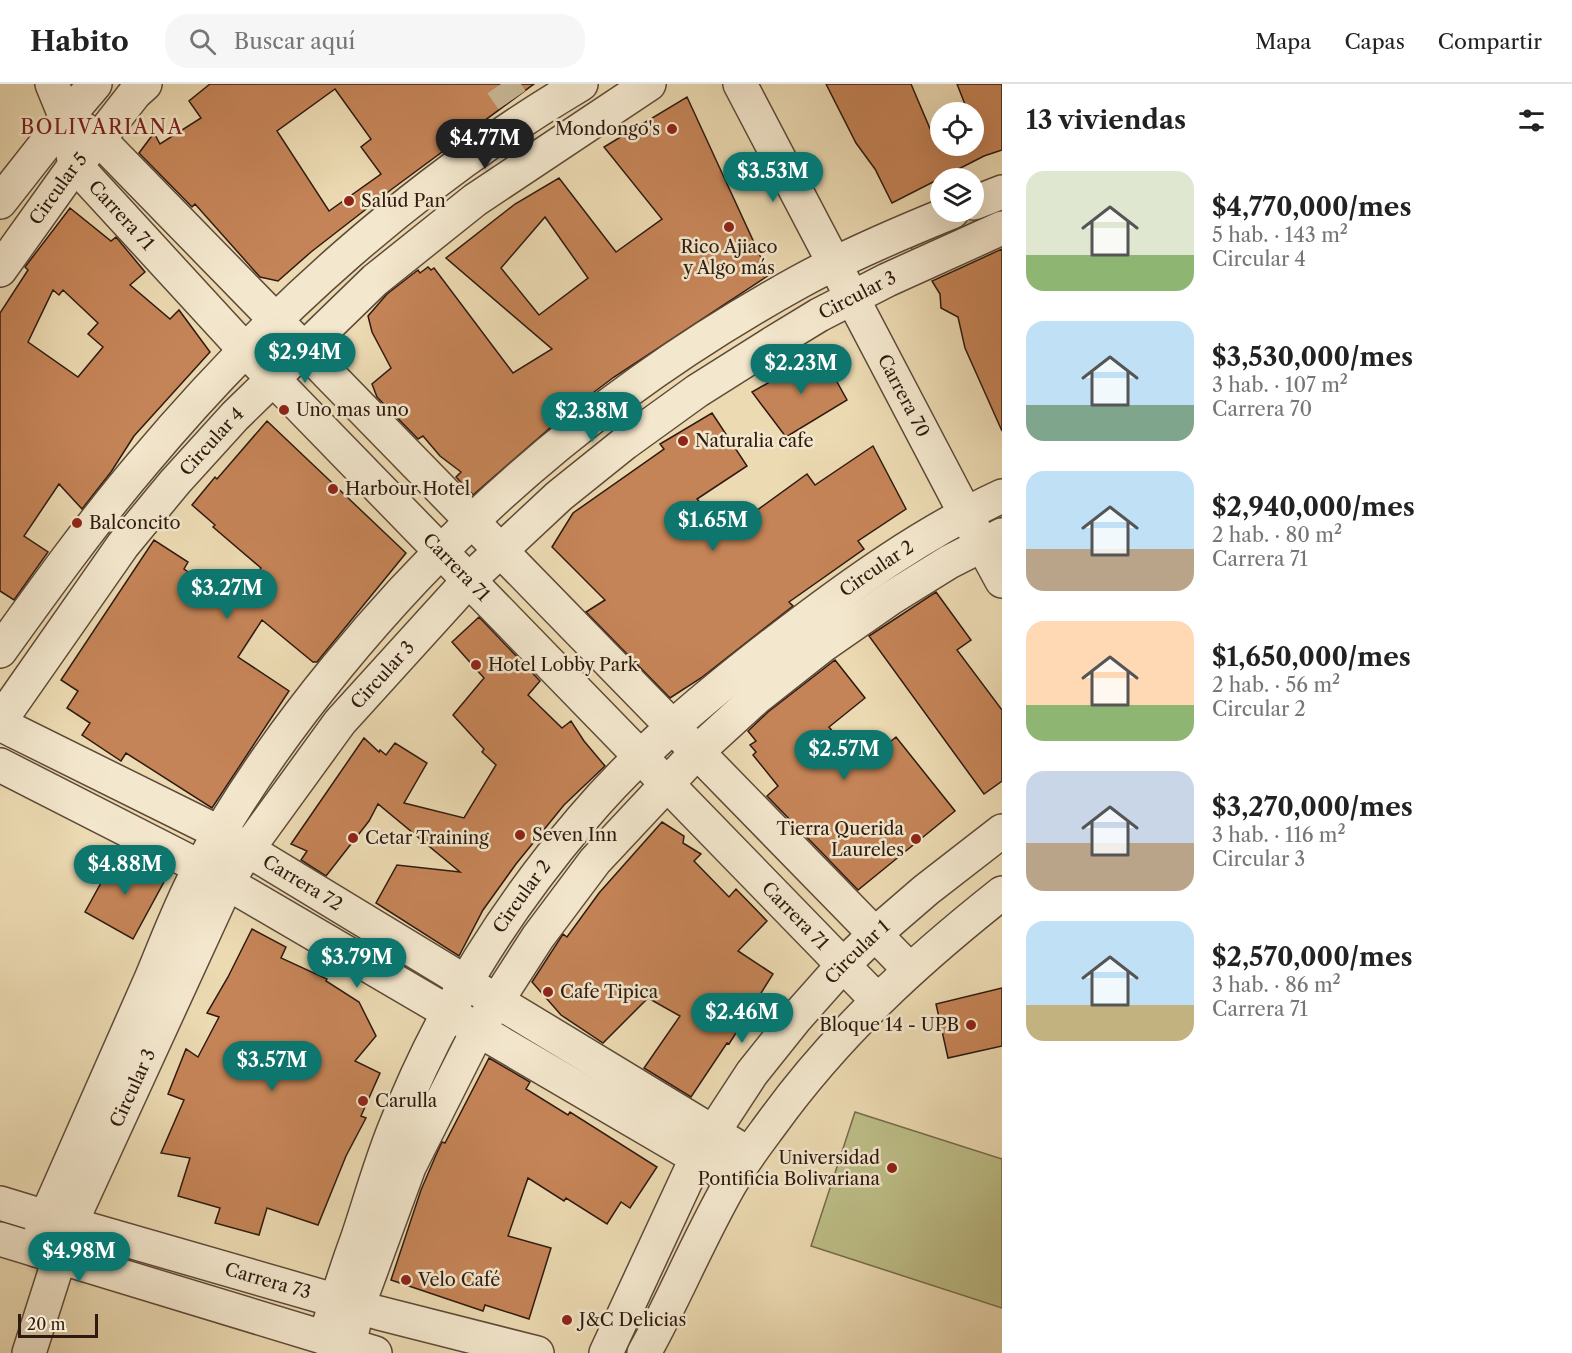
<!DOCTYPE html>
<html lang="es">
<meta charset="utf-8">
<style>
:root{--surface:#fff;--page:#f6f6f6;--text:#222;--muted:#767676;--line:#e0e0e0;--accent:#0f766e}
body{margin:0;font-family:"Libre Caslon Text",serif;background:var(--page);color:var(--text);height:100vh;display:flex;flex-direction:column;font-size:22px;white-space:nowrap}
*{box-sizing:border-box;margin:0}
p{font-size:20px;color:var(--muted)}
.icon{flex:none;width:33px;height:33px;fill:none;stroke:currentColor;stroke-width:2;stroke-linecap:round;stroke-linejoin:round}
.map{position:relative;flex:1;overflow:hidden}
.sheet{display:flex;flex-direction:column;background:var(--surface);width:570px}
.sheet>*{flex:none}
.fabs{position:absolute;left:930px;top:18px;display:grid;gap:12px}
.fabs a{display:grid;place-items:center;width:54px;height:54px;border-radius:50%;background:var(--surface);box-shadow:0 6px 24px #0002;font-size:30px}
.scale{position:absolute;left:18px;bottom:15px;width:80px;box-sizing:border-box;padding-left:6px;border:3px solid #2e1a10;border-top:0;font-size:16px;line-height:21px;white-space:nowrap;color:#2e1a10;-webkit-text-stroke:4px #f3e7cd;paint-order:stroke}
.price{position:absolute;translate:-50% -51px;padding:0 14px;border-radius:21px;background:var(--accent);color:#fff;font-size:20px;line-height:39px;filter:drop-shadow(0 2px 3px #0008)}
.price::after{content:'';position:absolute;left:50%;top:36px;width:18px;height:14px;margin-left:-9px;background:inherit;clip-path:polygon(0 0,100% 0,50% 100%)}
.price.current{background:#222;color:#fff}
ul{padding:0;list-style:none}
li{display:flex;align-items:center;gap:18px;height:150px;padding:0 24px}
li span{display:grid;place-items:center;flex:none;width:168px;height:120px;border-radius:18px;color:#555}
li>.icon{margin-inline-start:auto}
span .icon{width:72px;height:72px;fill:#fffc;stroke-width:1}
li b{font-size:26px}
h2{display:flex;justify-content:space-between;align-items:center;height:72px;padding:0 24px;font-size:26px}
header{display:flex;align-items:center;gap:36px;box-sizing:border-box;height:84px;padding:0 30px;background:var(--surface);border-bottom:2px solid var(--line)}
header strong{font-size:28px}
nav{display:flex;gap:33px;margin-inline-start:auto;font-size:21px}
.search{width:420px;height:54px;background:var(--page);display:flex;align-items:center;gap:15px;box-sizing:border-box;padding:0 21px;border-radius:24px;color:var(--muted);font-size:22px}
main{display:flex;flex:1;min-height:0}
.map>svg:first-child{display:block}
.green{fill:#bdbe88;stroke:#766c4c;stroke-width:1.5}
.building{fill:#c58457;stroke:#2e1a10;stroke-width:1.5;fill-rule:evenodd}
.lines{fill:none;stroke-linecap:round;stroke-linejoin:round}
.minor-tunnel{stroke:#c6b492;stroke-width:33;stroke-dasharray:33 16;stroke-linecap:butt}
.minor-casing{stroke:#5e4a38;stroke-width:36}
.minor{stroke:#f3e7cd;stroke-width:33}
.poi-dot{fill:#8f2418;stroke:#f3e7cd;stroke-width:2}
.labels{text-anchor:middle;stroke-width:5;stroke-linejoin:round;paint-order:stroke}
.poi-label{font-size:18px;fill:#2e1a10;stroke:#f3e7cd;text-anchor:start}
.street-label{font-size:18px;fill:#2e1a10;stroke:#f3e7cd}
.neighbourhood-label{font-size:20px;letter-spacing:1.5px;fill:#7a1f14;stroke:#f3e7cd}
</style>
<header>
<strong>Habito</strong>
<div class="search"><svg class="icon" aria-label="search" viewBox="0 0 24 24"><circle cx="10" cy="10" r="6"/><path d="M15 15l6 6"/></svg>Buscar aquí</div>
<nav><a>Mapa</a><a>Capas</a><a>Compartir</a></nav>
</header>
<main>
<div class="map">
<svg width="1002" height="1269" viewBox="0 0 1002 1269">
<rect width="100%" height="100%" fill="#ecdab2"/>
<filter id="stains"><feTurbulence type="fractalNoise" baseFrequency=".00333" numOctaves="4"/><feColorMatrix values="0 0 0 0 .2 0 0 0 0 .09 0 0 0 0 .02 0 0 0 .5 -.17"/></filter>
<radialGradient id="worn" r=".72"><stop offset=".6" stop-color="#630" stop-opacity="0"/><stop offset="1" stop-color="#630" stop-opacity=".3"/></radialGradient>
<path class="green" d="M1002,122V137L914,171L909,158Z
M855,1028L1002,1075V1224L811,1162Z"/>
<path class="building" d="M210,0H534L392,105L311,168L278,197L260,193L195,120L192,123L139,69L154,49L160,60L201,34L189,17ZM335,5L371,55L361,63L381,90L329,127L277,47Z
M826,0H911L934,54L940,52V62H974V28H968L957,0H1002V66L984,72L892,119L875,85L856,59Z
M687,13L769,191L614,293L557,336L558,337L473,411L456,393L461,388L440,372L423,352L418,355L377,313L372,300L391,284L372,248L368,232L387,210L418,186L420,189L428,183L431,186L434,184L513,289L552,265L446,174L515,120L559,94L616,168L662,135L604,63ZM545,133L588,194L539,231L501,184Z
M70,124L111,157L116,153L145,188L130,201L170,235L179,226L210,268L134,352L111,388L82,425L59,400L24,452L48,468L14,516L0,507V229L28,186L25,183ZM53,206L59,211L63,206L98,239L88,250L103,263L78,293L28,258Z
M1002,165V347L965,264L958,233L941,224L940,210L932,197Z
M821,269L847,316L786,353L752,308Z
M712,329L747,382L697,415L727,448L807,390L815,401L873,362L906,425L858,457L864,465L789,518L793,522L701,594L670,614L586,528L605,516L552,463L573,429L664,365L660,360Z
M267,337L406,469L317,578H313L262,536L238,573L289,607L212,724L126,669L121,677L82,651L90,639L67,624L78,607L61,596L154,456L188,478L184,485L232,517L261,484L213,443L215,441L192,421L215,393L217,395Z
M936,508L971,556L957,566L1002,626V697L984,710L869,552Z
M479,533L540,597L528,611L562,644L571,637L584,657L605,682L564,721L516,780L483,826L459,872L376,819L397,781L460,788L378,720L369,737L326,792L301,776L307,767L291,760L364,654L379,668L380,666L386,671L395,659L427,679L404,719L464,734L496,681L482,668L484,665L453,631L484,594L452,558Z
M835,576L865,614L829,643L861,682L896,653L955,727L858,806L767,712L778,702L753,671L756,668L750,661L756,657L748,647L768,628Z
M662,738L684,752L683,759L701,770L694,777L729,813L736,805L767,837L738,867L773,890L729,960L727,959L691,1013L644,984L680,932L648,914L603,959L561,931L532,898L563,850L567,853L599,809Z
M117,770L165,796L133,855L85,828Z
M252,845L286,863L281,874L327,895L326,897L359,918L376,952L355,977L380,989L361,1032L366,1034L346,1072L318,1141L267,1124L259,1151L215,1139L220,1124L178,1112L190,1074L161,1069L184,1016L168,1010L186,965L198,973L219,933L207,929L228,893Z
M1002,904V962L948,974L936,920Z
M489,974L530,998L526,1005L568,1031L570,1028L657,1083L630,1124L621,1118L607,1140L566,1114L564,1117L528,1094L508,1152L551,1164L529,1235L485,1221L483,1227L391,1196L421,1106L436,1071L442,1058L445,1059Z"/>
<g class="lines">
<path class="minor-tunnel" d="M501,0L512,16"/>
<g class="minor-casing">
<g id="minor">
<path id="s1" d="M52,0L66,34L75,81L245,266L877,916"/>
<path id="s2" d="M740,0L965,429L1002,497"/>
<path d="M66,34L99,55L909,885"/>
<path d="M0,118L66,34L95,0"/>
<path d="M974,119L1002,108"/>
<path id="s3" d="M0,186L75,81L99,55L135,9L145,0"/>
<path d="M0,567C46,503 92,439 143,379C266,232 415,98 581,0"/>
<path id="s4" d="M0,637L123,461L175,398L235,332L274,294L375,196L475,116L649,0"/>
<path id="s5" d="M0,640L220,749L749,1070"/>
<path d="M0,681L200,783L733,1095"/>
<path id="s6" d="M0,1119L46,1133L379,1229L537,1269"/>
<path d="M0,1155L375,1269"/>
<path d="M36,1166L46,1133C81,1054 116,975 151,895C167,857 182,816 202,780C240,710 287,644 337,583C465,426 621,296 799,198C848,171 900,149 952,128"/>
<path id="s7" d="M325,1254C335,1220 346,1186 358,1153C370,1117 380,1081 394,1046C438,933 503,828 582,735C641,665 712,607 785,551C853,499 924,448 1002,412"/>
<path id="s8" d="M29,1269L70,1141L227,799L247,766L340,638L469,496L559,412L625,359L697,307L773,259L819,231L887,196L1002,144"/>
<path d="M347,1269L358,1222L409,1083L478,946L538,853L595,777L697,668L756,614L822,562L891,514L949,478L1002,451"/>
<path id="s9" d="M606,1269L697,1073L752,989L796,934L843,881L875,850L926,806L1002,747"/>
<path d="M644,1269C676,1212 700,1151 733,1095C744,1076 758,1058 772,1039C837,949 915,878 1002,809"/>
</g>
</g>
<use href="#minor" class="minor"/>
</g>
<g class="poi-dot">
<circle cx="672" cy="45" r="6"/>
<circle cx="349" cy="117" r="6"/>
<circle cx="729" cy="143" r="6"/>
<circle cx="284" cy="326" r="6"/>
<circle cx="683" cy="357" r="6"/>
<circle cx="333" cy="405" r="6"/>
<circle cx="77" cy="439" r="6"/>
<circle cx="476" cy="581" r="6"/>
<circle cx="520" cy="751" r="6"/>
<circle cx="353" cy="754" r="6"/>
<circle cx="916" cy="755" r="6"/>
<circle cx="548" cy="908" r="6"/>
<circle cx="971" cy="941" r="6"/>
<circle cx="363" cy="1017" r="6"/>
<circle cx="892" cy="1084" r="6"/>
<circle cx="406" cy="1196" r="6"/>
<circle cx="567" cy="1236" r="6"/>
</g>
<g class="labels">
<g class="poi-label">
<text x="660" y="51" text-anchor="end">Mondongo's</text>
<text x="361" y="123">Salud Pan</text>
<text x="729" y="169" text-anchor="middle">Rico Ajiaco<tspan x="729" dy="21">y Algo más</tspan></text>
<text x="296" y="332">Uno mas uno</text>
<text x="695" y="363">Naturalia cafe</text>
<text x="345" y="411">Harbour Hotel</text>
<text x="89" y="445">Balconcito</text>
<text x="488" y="587">Hotel Lobby Park</text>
<text x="904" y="751" text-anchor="end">Tierra Querida<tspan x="904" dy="21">Laureles</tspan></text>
<text x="532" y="757">Seven Inn</text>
<text x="365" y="760">Cetar Training</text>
<text x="560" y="914">Cafe Tipica</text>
<text x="959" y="947" text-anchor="end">Bloque 14 - UPB</text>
<text x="375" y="1023">Carulla</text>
<text x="880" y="1080" text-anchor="end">Universidad<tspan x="880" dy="21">Pontificia Bolivariana</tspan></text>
<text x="418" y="1202">Velo Café</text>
<text x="579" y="1242">J&amp;C Delicias</text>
</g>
<g class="street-label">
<text dy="6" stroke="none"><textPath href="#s3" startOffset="100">Circular 5</textPath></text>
<text dy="6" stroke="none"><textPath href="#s1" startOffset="153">Carrera 71</textPath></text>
<text dy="6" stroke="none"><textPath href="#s8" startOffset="1383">Circular 3</textPath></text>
<text dy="6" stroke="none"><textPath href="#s2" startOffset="352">Carrera 70</textPath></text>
<text dy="6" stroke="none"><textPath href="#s4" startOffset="351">Circular 4</textPath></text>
<text dy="6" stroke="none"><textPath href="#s1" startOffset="639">Carrera 71</textPath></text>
<text dy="6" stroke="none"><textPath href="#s7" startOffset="972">Circular 2</textPath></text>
<text dy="6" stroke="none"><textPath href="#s8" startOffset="771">Circular 3</textPath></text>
<text dy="6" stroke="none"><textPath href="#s5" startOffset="342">Carrera 72</textPath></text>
<text dy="6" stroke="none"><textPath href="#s7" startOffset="486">Circular 2</textPath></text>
<text dy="6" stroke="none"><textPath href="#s1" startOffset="1125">Carrera 71</textPath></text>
<text dy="6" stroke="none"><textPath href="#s9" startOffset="477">Circular 1</textPath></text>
<text dy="6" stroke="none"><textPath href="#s8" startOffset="285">Circular 3</textPath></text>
<text dy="6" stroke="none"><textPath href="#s6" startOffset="279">Carrera 73</textPath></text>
</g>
<g class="neighbourhood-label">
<text x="102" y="50">BOLIVARIANA</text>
</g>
</g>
<rect width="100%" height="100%" filter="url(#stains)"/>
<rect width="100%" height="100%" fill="url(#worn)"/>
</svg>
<div class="fabs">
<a><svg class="icon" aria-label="locate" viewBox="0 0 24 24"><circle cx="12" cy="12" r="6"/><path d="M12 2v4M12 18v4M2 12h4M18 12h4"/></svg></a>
<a><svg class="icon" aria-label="layers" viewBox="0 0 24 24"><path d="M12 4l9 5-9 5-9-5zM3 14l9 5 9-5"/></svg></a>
</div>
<div class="scale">20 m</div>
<b class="price current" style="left:485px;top:86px">$4.77M</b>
<b class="price" style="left:773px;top:119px">$3.53M</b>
<b class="price" style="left:305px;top:300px">$2.94M</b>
<b class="price" style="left:801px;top:311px">$2.23M</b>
<b class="price" style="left:592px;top:359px">$2.38M</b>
<b class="price" style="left:713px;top:468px">$1.65M</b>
<b class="price" style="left:227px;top:536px">$3.27M</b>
<b class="price" style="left:844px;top:697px">$2.57M</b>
<b class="price" style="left:125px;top:812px">$4.88M</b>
<b class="price" style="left:357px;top:905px">$3.79M</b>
<b class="price" style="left:742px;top:960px">$2.46M</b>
<b class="price" style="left:272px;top:1008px">$3.57M</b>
<b class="price" style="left:79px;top:1199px">$4.98M</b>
</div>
<section class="sheet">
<h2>13 viviendas<svg class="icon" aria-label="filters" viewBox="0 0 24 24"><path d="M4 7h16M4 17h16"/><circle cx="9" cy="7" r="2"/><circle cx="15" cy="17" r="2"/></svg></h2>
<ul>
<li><span style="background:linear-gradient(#dfe7d0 70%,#8fb573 0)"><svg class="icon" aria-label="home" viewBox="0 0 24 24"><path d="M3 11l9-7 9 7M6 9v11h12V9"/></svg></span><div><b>$4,770,000/mes</b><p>5 hab. · 143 m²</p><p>Circular 4</p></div></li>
<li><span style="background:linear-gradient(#bfe0f5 70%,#7fa58c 0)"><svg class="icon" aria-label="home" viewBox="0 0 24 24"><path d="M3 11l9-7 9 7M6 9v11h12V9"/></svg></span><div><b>$3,530,000/mes</b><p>3 hab. · 107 m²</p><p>Carrera 70</p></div></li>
<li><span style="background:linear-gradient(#bfe0f5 65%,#b9a48a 0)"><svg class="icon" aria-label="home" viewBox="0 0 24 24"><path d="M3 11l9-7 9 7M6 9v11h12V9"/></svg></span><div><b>$2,940,000/mes</b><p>2 hab. · 80 m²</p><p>Carrera 71</p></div></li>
<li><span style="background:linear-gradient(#ffd9b3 70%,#8fb573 0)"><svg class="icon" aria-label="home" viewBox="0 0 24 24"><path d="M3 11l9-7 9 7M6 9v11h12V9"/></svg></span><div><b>$1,650,000/mes</b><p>2 hab. · 56 m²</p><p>Circular 2</p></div></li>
<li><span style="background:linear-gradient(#c9d6e8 60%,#b9a48a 0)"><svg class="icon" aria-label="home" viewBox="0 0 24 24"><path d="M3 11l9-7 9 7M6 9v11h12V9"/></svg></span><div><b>$3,270,000/mes</b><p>3 hab. · 116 m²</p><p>Circular 3</p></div></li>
<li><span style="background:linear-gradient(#bfe0f5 70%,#c2b280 0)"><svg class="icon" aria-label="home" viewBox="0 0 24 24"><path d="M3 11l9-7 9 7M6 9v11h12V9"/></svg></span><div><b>$2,570,000/mes</b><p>3 hab. · 86 m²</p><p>Carrera 71</p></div></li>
</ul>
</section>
</main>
